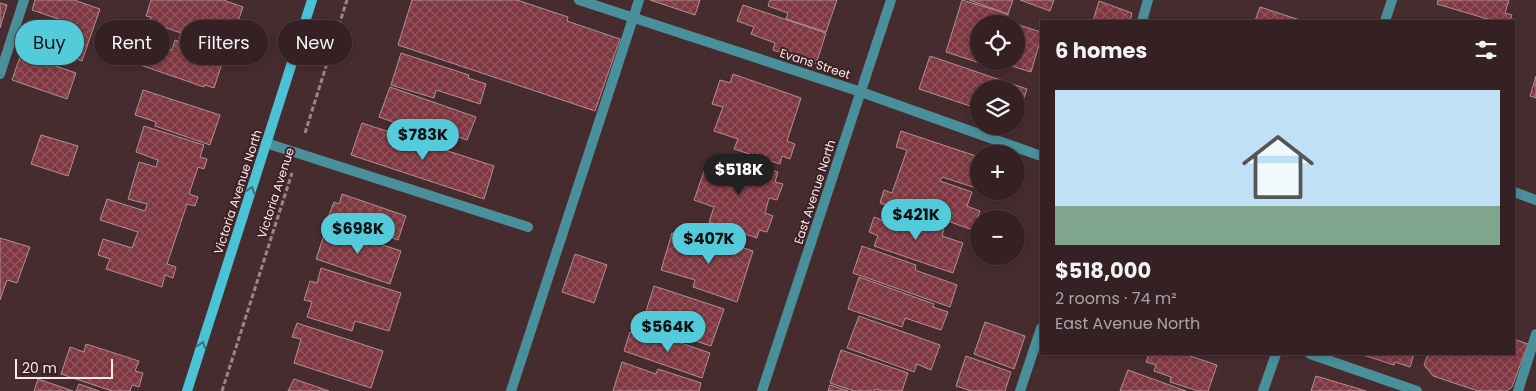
<!DOCTYPE html>
<meta charset="utf-8">
<style>
:root{--surface:#352123;--page:#3d292b;--text:#f1f3f6;--muted:#aaa3a6;--line:#4f3e41;--accent:#53cbdb}
body{margin:0;font-family:Poppins,sans-serif;background:var(--page);color:var(--text);height:100vh;display:flex;flex-direction:column;font-size:19px;white-space:nowrap}
*{box-sizing:border-box;margin:0}
p{font-size:16px;color:var(--muted)}
.icon{flex:none;width:28px;height:28px;fill:none;stroke:currentColor;stroke-width:2;stroke-linecap:round;stroke-linejoin:round}
.map{position:relative;flex:1;overflow:hidden}
.sheet{position:absolute;left:1040px;top:20px;width:475px;height:335px;display:flex;flex-direction:column;background:var(--surface);border-radius:0px;box-shadow:0 2px 8px #0003,0 0 0 1px var(--line)}
.sheet>*{flex:none}
.hud{position:absolute;left:15px;top:20px;width:475px;height:45px;display:flex;gap:10px}
.buttons{position:absolute;left:970px;top:15px;display:grid;gap:10px}
.buttons a{display:grid;place-items:center;width:55px;height:55px;border-radius:50%;background:var(--surface);box-shadow:0 2px 8px #0003,0 0 0 1px var(--line);font-size:25px}
.scale{position:absolute;left:15px;bottom:12px;width:98px;box-sizing:border-box;padding-left:5px;border:2px solid #fbe8ea;border-top:0;font-size:14px;line-height:18px;white-space:nowrap;color:#fbe8ea;-webkit-text-stroke:4px #3c2225;paint-order:stroke}
.price{position:absolute;translate:-50% -42px;padding:0 11px;border-radius:18px;background:var(--accent);color:#111;font-size:16px;line-height:32px;filter:drop-shadow(0 1px 2px #0008)}
.price::after{content:'';position:absolute;left:50%;top:30px;width:15px;height:11px;margin-left:-8px;background:inherit;clip-path:polygon(0 0,100% 0,50% 100%)}
.price.current{background:#222;color:#fff}
ul{padding:0;list-style:none}
li{display:grid;align-content:center;gap:10px;height:265px;padding:0 15px}
li span{display:grid;place-items:center;height:155px;border-radius:0px;color:#555}
li>.icon{margin-inline-start:auto}
span .icon{width:90px;height:90px;fill:#fffc;stroke-width:1}
li b{font-size:21px}
h2{display:flex;justify-content:space-between;align-items:center;height:60px;padding:0 15px;font-size:21px}
.tag{padding:0 18px;border-radius:22px;background:var(--surface);box-shadow:0 2px 8px #0003,0 0 0 1px var(--line);font-size:18px;line-height:45px}
.tag.current{background:var(--accent);color:#111}
.map>svg:first-child{display:block}
.building{fill:url(#building-cross-hatch);stroke:#b18f92}
.lines{fill:none;stroke-linecap:round;stroke-linejoin:round}
.path{stroke:#9c8588;stroke-width:3;stroke-dasharray:5 2.5;stroke-linecap:butt}
.lane{stroke:#4a909a;stroke-width:10}
.street{stroke:#4a909a;stroke-width:10}
.secondary{stroke:#4ac3d4;stroke-width:10}
.oneway{stroke:#426a74}
.labels{text-anchor:middle;stroke-width:4;stroke-linejoin:round;paint-order:stroke}
.street-label{font-size:12px;fill:#fbe8ea;stroke:#3c2225}
</style>
<div class="map">
<svg width="1536" height="391" viewBox="0 0 1536 391">
<defs>
<pattern id="building-cross-hatch" width="8" height="8" patternUnits="userSpaceOnUse" patternTransform="scale(1.25)"><rect width="8" height="8" fill="#7f3842"/><path d="M0 0l8 8M0 8l8-8" fill="none" stroke="#92555d"/></pattern>
</defs>
<rect width="100%" height="100%" fill="#472c2f"/>
<path class="building" d="M35,0H74L100,9L82,61L60,53L70,23L32,10Z
M151,0H223L243,7L226,56L179,39L181,33L149,22L151,17L146,16Z
M412,0H517L568,17L567,21L620,39L595,111L398,45Z
M650,0H700L695,15Z
M770,0H837L826,32L786,19L788,13L768,6Z
M962,0L1008,14L1007,21L1016,24H979V61H990L989,66L946,52Z
M969,0H1013L1008,14Z
M1020,0H1054L1050,11Z
M1438,0H1509L1505,13L1512,15L1510,21H1494L1437,4Z
M1099,1L1132,13L1130,21H1093Z
M0,3L7,5L0,28Z
M743,5L826,33L816,64L773,50L775,43L751,34L754,27L737,21Z
M1260,7L1303,21H1255Z
M1016,24L1041,32V38L1031,72L995,61H1016Z
M128,34L172,50L175,40L224,57L214,88L205,85L204,87L120,58Z
M401,53L469,75L468,78L486,84L480,104L436,90L434,98L391,85Z
M21,54L76,73L67,99L12,80Z
M930,56L1027,89L1019,112L1016,111V89H979V109L919,89Z
M733,74L801,98L787,141L795,144L790,159L782,156L780,164L734,149L738,139L714,131L723,107L712,104L720,80L730,83Z
M1536,76V98L1530,96Z
M390,87L476,117L467,140L426,126L424,133L379,117Z
M143,90L220,115L210,145L155,126L156,122L135,115Z
M362,123L494,166L484,199L351,155Z
M144,126L204,145L200,157L207,159L204,169L198,167L189,194L198,197L195,206L187,204L167,264L176,267L173,278L165,275L162,287L106,269L110,259L98,255L103,239L132,248L138,232L100,220L107,199L145,211L147,204L128,199L139,162L156,167L158,160L136,152Z
M901,131L979,157V189L942,177L940,181L972,192L967,206L980,211L973,230L939,218L937,223L880,203L884,190L892,193L907,150L896,147Z
M41,135L78,146L68,176L31,164Z
M731,157L778,172L775,182L783,184L777,200L769,198L765,213L773,216L767,232L759,230L757,238L709,222L714,207L694,200L707,163L727,170Z
M342,194L406,216L398,240L376,232L375,236L327,220L334,202L339,204Z
M886,209L944,229L942,236L963,243L953,273L874,246L878,236L869,232L874,217L882,220Z
M327,226L401,251L390,284L316,259Z
M672,233L710,245L713,238L753,251L737,302L693,287L695,280L661,270Z
M0,238L30,247L17,283L7,280L0,300Z
M862,246L916,265L915,270L957,285L950,307L853,273Z
M575,254L607,265L594,303L562,292Z
M321,268L401,293L389,331L355,321L352,331L307,317L312,302L304,300L310,281L317,283Z
M859,277L934,304L933,307L948,312L941,330L905,318L902,327L848,309Z
M654,286L724,309L711,346L642,324Z
M859,316L940,345L931,370L917,364L914,372L847,348Z
M985,322L1025,336L1014,369L974,354Z
M297,323L383,351L371,388L294,363L301,339L292,337Z
M646,331L710,353L702,378L624,351L630,332L644,337Z
M1514,339L1528,344L1512,387L1507,391H1478L1433,376L1424,365L1428,354H1514Z
M86,344L139,361L135,371L143,373L139,387L132,385L130,391H112L61,374L70,347L84,352Z
M841,350L908,373L902,391H882L875,389L874,391H854L830,383Z
M1149,354H1184L1217,365L1208,391H1198L1170,382L1171,377L1154,371L1156,365L1146,362Z
M1360,354H1414L1410,367L1395,362L1394,365Z
M966,356L1011,372L1005,391H971L956,386Z
M622,362L656,374L658,369L701,383L699,391H613Z
M1128,370L1186,391H1120Z
M1316,376L1366,391H1311Z
M38,379L73,391H34Z
M294,379L329,391H288Z
M79,384L99,391H76Z
M830,385L848,391H828Z"/>
<g class="lines">
<path class="path" d="M305,133L347,0
M222,391L292,173"/>
<path class="lane" d="M1142,21L1148,0
M0,74L24,0
M266,143L528,227
M1514,192L1536,200
M511,391L639,0
M1020,391L1041,328
M1518,391L1536,334"/>
<path class="street" d="M579,0L861,92L1041,156
M1385,21L1392,0
M1310,354L1417,391
M762,391L891,0
M1263,391L1276,354"/>
<path class="secondary" d="M187,391L312,0"/>
</g>
<defs><path id="oneway-chevron" d="M-2-3.5L2.5 0L-2 3.5" fill="none" stroke-width="1.6" stroke-linecap="round" stroke-linejoin="round" transform="scale(1.25)"/></defs>
<g class="oneway">
<use href="#oneway-chevron" transform="translate(251 190) rotate(-72)"/>
<use href="#oneway-chevron" transform="translate(202 345) rotate(-72)"/>
</g>
<g class="labels">
<g class="street-label">
<text transform="translate(815 64) rotate(18)" y="4">Evans Street</text>
<text transform="translate(238 192) rotate(-72)" y="4">Victoria Avenue North</text>
<text transform="translate(815 192) rotate(-72)" y="4">East Avenue North</text>
<text transform="translate(276 193) rotate(-72)" y="4">Victoria Avenue</text>
</g>
</g>
</svg>
<div class="buttons">
<a><svg class="icon" aria-label="locate" viewBox="0 0 24 24"><circle cx="12" cy="12" r="6"/><path d="M12 2v4M12 18v4M2 12h4M18 12h4"/></svg></a>
<a><svg class="icon" aria-label="layers" viewBox="0 0 24 24"><path d="M12 4l9 5-9 5-9-5zM3 14l9 5 9-5"/></svg></a>
<a>+</a>
<a>−</a>
</div>
<div class="scale">20 m</div>
<b class="price" style="left:423px;top:161px">$783K</b>
<b class="price current" style="left:739px;top:196px">$518K</b>
<b class="price" style="left:916px;top:241px">$421K</b>
<b class="price" style="left:358px;top:255px">$698K</b>
<b class="price" style="left:709px;top:265px">$407K</b>
<b class="price" style="left:668px;top:353px">$564K</b>
<div class="hud">
<a class="tag current">Buy</a>
<a class="tag">Rent</a>
<a class="tag">Filters</a>
<a class="tag">New</a>
</div>
<section class="sheet">
<h2>6 homes<svg class="icon" aria-label="filters" viewBox="0 0 24 24"><path d="M4 7h16M4 17h16"/><circle cx="9" cy="7" r="2"/><circle cx="15" cy="17" r="2"/></svg></h2>
<ul>
<li><span style="background:linear-gradient(#bfe0f5 75%,#7fa58c 0)"><svg class="icon" aria-label="home" viewBox="0 0 24 24"><path d="M3 11l9-7 9 7M6 9v11h12V9"/></svg></span><div><b>$518,000</b><p>2 rooms · 74 m²</p><p>East Avenue North</p></div></li>
</ul>
</section>
</div>
